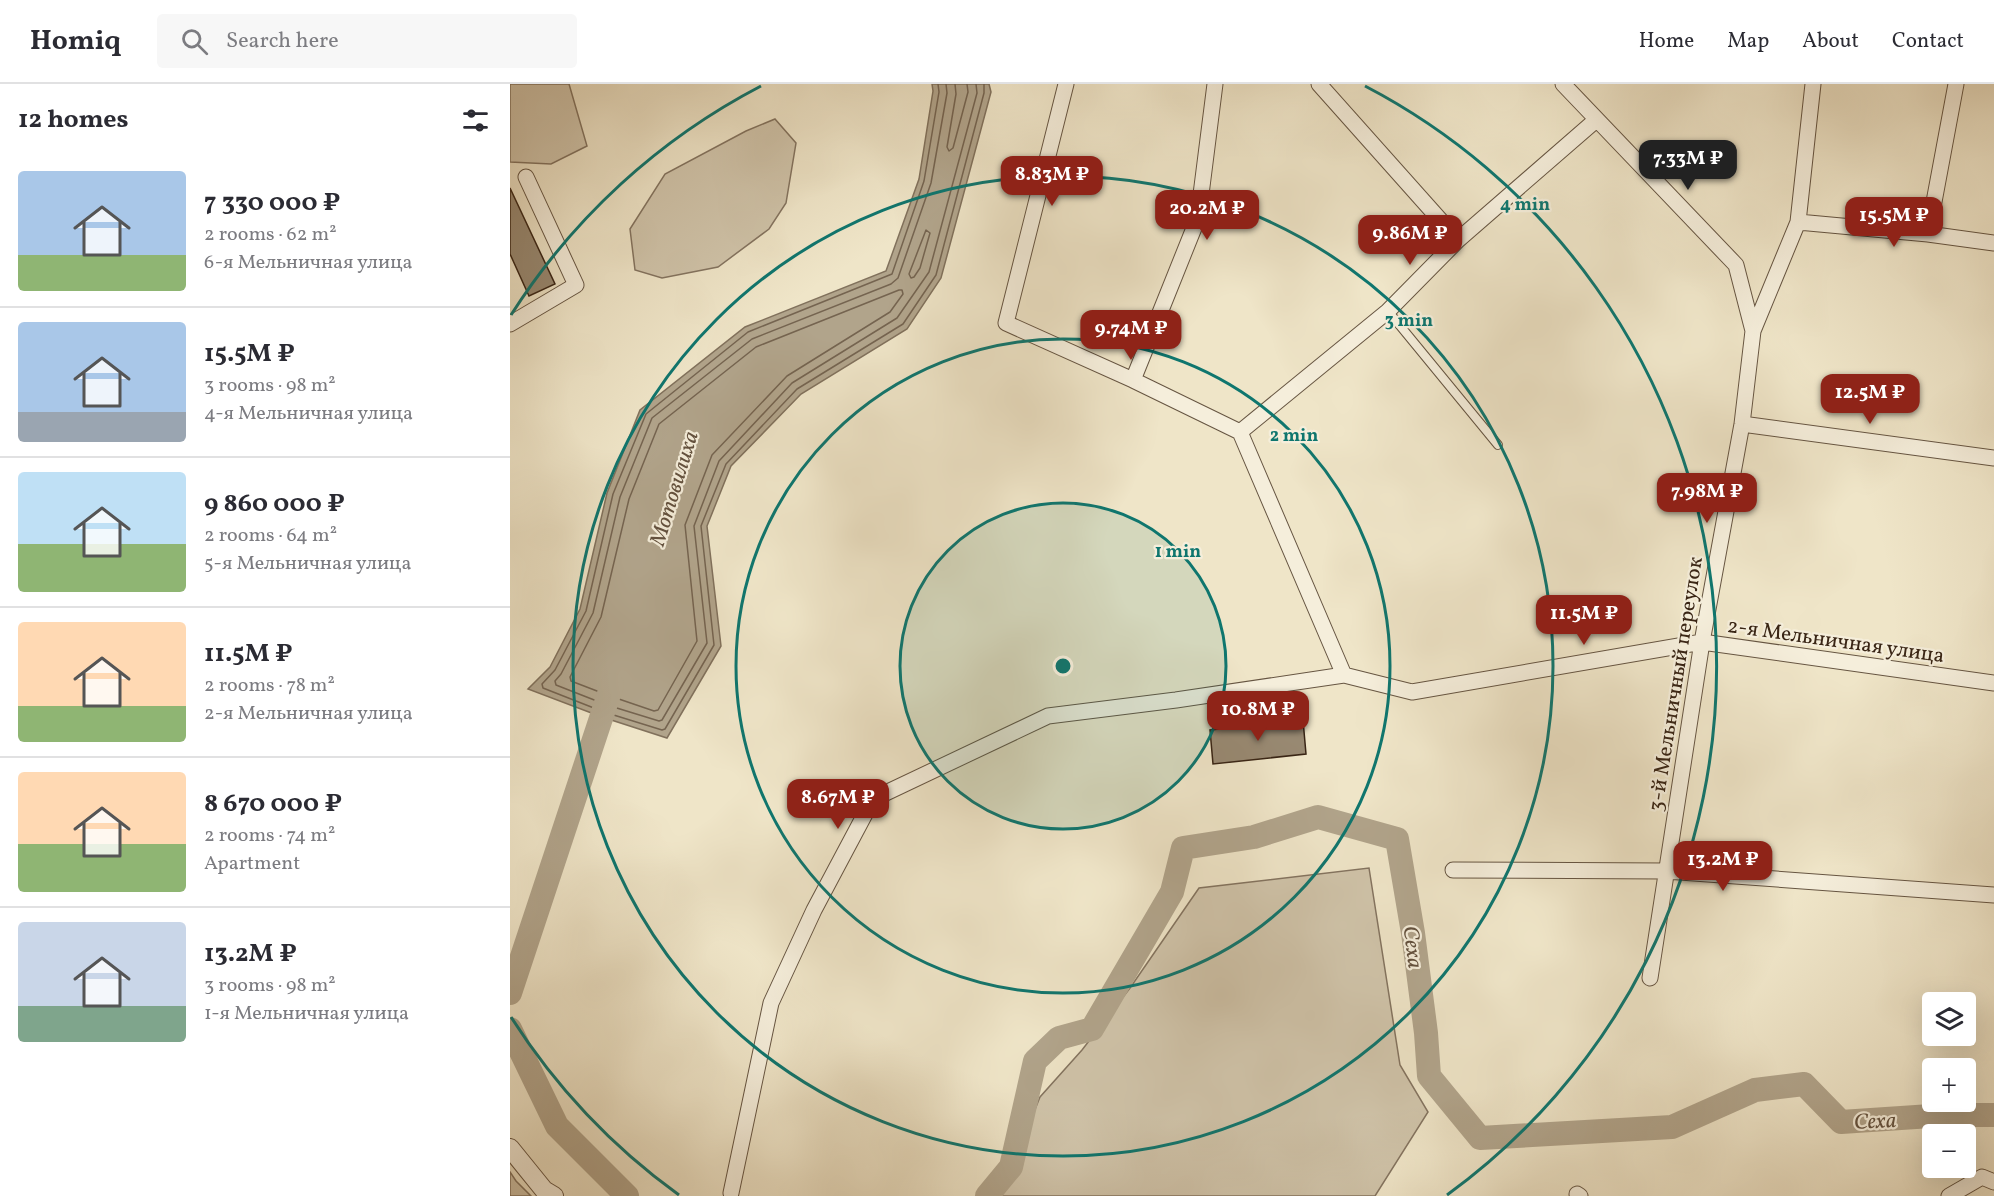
<!DOCTYPE html>
<meta charset="utf-8">
<style>
:root{--surface:#fff;--page:#f7f7f7;--text:#2b2b33;--muted:#7c7c81;--line:#e1e1e2;--accent:#8f2418}
body{margin:0;font-family:Vollkorn,serif;background:var(--page);color:var(--text);height:100vh;display:flex;flex-direction:column;font-size:22px;white-space:nowrap}
*{box-sizing:border-box;margin:0}
p{font-size:20px;color:var(--muted)}
.icon{flex:none;width:33px;height:33px;fill:none;stroke:currentColor;stroke-width:2;stroke-linecap:round;stroke-linejoin:round}
.map{position:relative;flex:1;overflow:hidden}
.panel{display:flex;flex-direction:column;background:var(--surface);width:510px}
.panel>*{flex:none}
.buttons{position:absolute;left:1412px;top:908px;display:grid;gap:12px}
.buttons a{display:grid;place-items:center;width:54px;height:54px;border-radius:6px;background:var(--surface);box-shadow:0 6px 24px #0002;font-size:30px}
.price{position:absolute;translate:-50% -51px;padding:0 14px;border-radius:12px;background:var(--accent);color:#fff;font-size:20px;line-height:39px;filter:drop-shadow(0 2px 3px #0008)}
.price::after{content:'';position:absolute;left:50%;top:36px;width:18px;height:14px;margin-left:-9px;background:inherit;clip-path:polygon(0 0,100% 0,50% 100%)}
.price.selected{background:#222;color:#fff}
ul{padding:0;list-style:none}
li{display:flex;align-items:center;gap:18px;height:150px;padding:0 18px}
li+li{border-top:2px solid var(--line)}
li span{display:grid;place-items:center;flex:none;width:168px;height:120px;border-radius:6px;color:#555}
li>.icon{margin-inline-start:auto}
span .icon{width:72px;height:72px;fill:#fffc;stroke-width:1}
li b{font-size:26px}
h2{display:flex;justify-content:space-between;align-items:center;height:72px;padding:0 18px;font-size:26px}
header{display:flex;align-items:center;gap:36px;box-sizing:border-box;height:84px;padding:0 30px;background:var(--surface);border-bottom:2px solid var(--line)}
header strong{font-size:28px}
nav{display:flex;gap:33px;margin-inline-start:auto;font-size:21px}
.search{width:420px;height:54px;background:var(--page);display:flex;align-items:center;gap:15px;box-sizing:border-box;padding:0 21px;border-radius:6px;color:var(--muted);font-size:22px}
main{display:flex;flex:1;min-height:0}
.map>svg:first-child{display:block}
.green{fill:#d0c4aa;stroke:#847460;stroke-width:1.5}
.water{fill:#b1a48b;stroke:#81715c;stroke-width:1.5}
.lines{fill:none;stroke-linecap:round;stroke-linejoin:round}
.shore{stroke:#756450;stroke-width:1.5}
.river{stroke:#b1a48b;stroke-width:24}
.building{fill:#988972;stroke:#392515;stroke-width:1.5}
.service-casing{stroke:#665542;stroke-width:10}
.minor-casing{stroke:#665542;stroke-width:17}
.tertiary-casing{stroke:#665542;stroke-width:20}
.service{stroke:#f5eedb;stroke-width:8}
.minor{stroke:#f5eedb;stroke-width:15}
.tertiary{stroke:#f5eedb;stroke-width:18}
.ring{fill:none;stroke:#0f766e;stroke-width:3}
.labels{text-anchor:middle;stroke-width:4.5;stroke-linejoin:round;paint-order:stroke}
.street-label{font-size:21px;fill:#392515;stroke:#f5eedb}
.water-label{font-size:22px;font-style:italic;fill:#63513e;stroke:#f5eedb}
.centre{fill:#0f766e;stroke:#f5eedb;stroke-width:3}
.ring-label{font-size:18px;text-anchor:middle;font-weight:bold;fill:#0f766e;stroke:#f5eedb;stroke-width:4.5;stroke-linejoin:round;paint-order:stroke}
</style>
<header>
<strong>Homiq</strong>
<div class="search"><svg class="icon" aria-label="search" viewBox="0 0 24 24"><circle cx="10" cy="10" r="6"/><path d="M15 15l6 6"/></svg>Search here</div>
<nav><a>Home</a><a>Map</a><a>About</a><a>Contact</a></nav>
</header>
<main>
<section class="panel">
<h2>12 homes<svg class="icon" aria-label="filters" viewBox="0 0 24 24"><path d="M4 7h16M4 17h16"/><circle cx="9" cy="7" r="2"/><circle cx="15" cy="17" r="2"/></svg></h2>
<ul>
<li><span style="background:linear-gradient(#a9c7e8 70%,#8fb573 0)"><svg class="icon" aria-label="home" viewBox="0 0 24 24"><path d="M3 11l9-7 9 7M6 9v11h12V9"/></svg></span><div><b>7 330 000 ₽</b><p>2 rooms · 62 m²</p><p>6-я Мельничная улица</p></div></li>
<li><span style="background:linear-gradient(#a9c7e8 75%,#9aa5b1 0)"><svg class="icon" aria-label="home" viewBox="0 0 24 24"><path d="M3 11l9-7 9 7M6 9v11h12V9"/></svg></span><div><b>15.5M ₽</b><p>3 rooms · 98 m²</p><p>4-я Мельничная улица</p></div></li>
<li><span style="background:linear-gradient(#bfe0f5 60%,#8fb573 0)"><svg class="icon" aria-label="home" viewBox="0 0 24 24"><path d="M3 11l9-7 9 7M6 9v11h12V9"/></svg></span><div><b>9 860 000 ₽</b><p>2 rooms · 64 m²</p><p>5-я Мельничная улица</p></div></li>
<li><span style="background:linear-gradient(#ffd9b3 70%,#8fb573 0)"><svg class="icon" aria-label="home" viewBox="0 0 24 24"><path d="M3 11l9-7 9 7M6 9v11h12V9"/></svg></span><div><b>11.5M ₽</b><p>2 rooms · 78 m²</p><p>2-я Мельничная улица</p></div></li>
<li><span style="background:linear-gradient(#ffd9b3 60%,#8fb573 0)"><svg class="icon" aria-label="home" viewBox="0 0 24 24"><path d="M3 11l9-7 9 7M6 9v11h12V9"/></svg></span><div><b>8 670 000 ₽</b><p>2 rooms · 74 m²</p><p>Apartment</p></div></li>
<li><span style="background:linear-gradient(#c9d6e8 70%,#7fa58c 0)"><svg class="icon" aria-label="home" viewBox="0 0 24 24"><path d="M3 11l9-7 9 7M6 9v11h12V9"/></svg></span><div><b>13.2M ₽</b><p>3 rooms · 98 m²</p><p>1-я Мельничная улица</p></div></li>
</ul>
</section>
<div class="map">
<svg width="1484" height="1112" viewBox="0 0 1484 1112">
<rect width="100%" height="100%" fill="#efe5c8"/>
<filter id="stains"><feTurbulence type="fractalNoise" baseFrequency=".00333" numOctaves="4"/><feColorMatrix values="0 0 0 0 .2 0 0 0 0 .09 0 0 0 0 .02 0 0 0 .5 -.17"/></filter>
<radialGradient id="worn" r=".72"><stop offset=".6" stop-color="#630" stop-opacity="0"/><stop offset="1" stop-color="#630" stop-opacity=".3"/></radialGradient>
<path class="green" d="M0,0H59L77,62L41,80L0,78Z
M265,35L286,59L276,119L259,145L208,183L152,194L125,186L120,145L155,90L236,47Z
M859,784L890,981L918,1028L865,1112H490L530,1013L572,966L620,904L689,804Z
M0,1088L6,1097L21,1112H0Z"/>
<path class="water" d="M422,0H479L481,8L431,194L397,245L291,310L221,382L197,442L211,562L157,654L92,633L18,605L40,583L70,525L97,409L130,326L235,243L376,187L409,95L423,7Z"/>
<g class="lines">
<path class="shore" d="M428,0L429,8L414,97L382,190L238,248L136,330L103,410L76,527L45,586L32,600L33,604L94,628L152,646L155,645L204,561L191,442L216,380L287,305L393,240L426,191L474,9V0
M436,0L437,9L421,99L388,194L381,200L242,255L142,334L110,413L83,529L51,590L45,597L46,601L97,621L149,637L152,636L197,559L184,442L209,377L282,299L387,234L419,188L467,9L466,0
M445,0L446,10L437,63L439,67L443,64L458,8L457,0
M416,146L420,149L410,184L404,193L401,194L399,190Z
M389,206H392L393,210L380,228L277,292L202,371L175,441L187,557L148,626L144,627L100,612L61,597L60,593L91,533L119,415L149,340L246,263Z"/>
<path class="river" d="M0,909L102,601
M0,945L47,1042L117,1112
M477,1112L501,1083L525,977L549,954L582,945L662,808L673,764L744,753L808,733L887,755L903,849L916,949L919,992L970,1054L1162,1043L1245,1006L1294,1000L1331,1038L1436,1031H1484"/>
</g>
<path class="building" d="M0,104L45,200L19,212L0,170Z
M793,636L796,670L703,680L700,646Z"/>
<g class="lines">
<g class="service-casing">
<path id="service" d="M878,227L988,361"/>
</g>
<g class="minor-casing">
<path id="minor" d="M556,0L496,239L623,296L730,348
M809,0L948,156
M1053,0L1226,181L1243,247
M1288,138L1418,150L1484,159
M1418,150L1446,0
M0,240L66,201L16,93
M623,296L688,134L705,0
M1232,340L1484,374
M730,348L878,227L948,156L1086,36
M730,348L834,591
M943,786L1156,787L1484,811
M1140,894L1192,558L1232,340L1243,247L1288,138L1303,0
M221,1109L261,919L304,826L363,715L538,632L666,616L834,591L902,608L1192,558L1484,599
M1067,1110L1070,1112
M1439,1112L1472,1093L1484,1098"/>
</g>
<g class="tertiary-casing">
<path id="tertiary" d="M0,1064L34,1106L44,1112"/>
</g>
<use href="#service" class="service"/>
<use href="#minor" class="minor"/>
<use href="#tertiary" class="tertiary"/>
</g>
<circle cx="553" cy="582" r="163" fill="#0f766e" fill-opacity=".12"/>
<g class="ring">
<circle cx="553" cy="582" r="163"/>
<circle cx="553" cy="582" r="327"/>
<circle cx="553" cy="582" r="490"/>
<path d="M169 1111A654 654 0 0 1 1 933M1 231A654 654 0 0 1 251 2M855 2A654 654 0 0 1 937 1111"/>
</g>
<g class="labels">
<g class="street-label">
<text transform="translate(1326 556) rotate(8)" y="7">2-я Мельничная улица</text>
<text transform="translate(1165 600) rotate(-81)" y="7">3-й Мельничный переулок</text>
</g>
<g class="water-label">
<text transform="translate(163 404) rotate(-73)" y="8">Мотовилиха</text>
<text transform="translate(904 863) rotate(83)" y="8">Сеха</text>
<text transform="translate(1365 1036) rotate(-3)" y="8">Сеха</text>
</g>
</g>
<circle cx="553" cy="582" r="9" class="centre"/>
<g class="ring-label">
<text x="1015" y="126">4 min</text>
<text x="899" y="242">3 min</text>
<text x="784" y="357">2 min</text>
<text x="668" y="473">1 min</text>
</g>
<rect width="100%" height="100%" filter="url(#stains)"/>
<rect width="100%" height="100%" fill="url(#worn)"/>
</svg>
<div class="buttons">
<a><svg class="icon" aria-label="layers" viewBox="0 0 24 24"><path d="M12 4l9 5-9 5-9-5zM3 14l9 5 9-5"/></svg></a>
<a>+</a>
<a>−</a>
</div>
<b class="price selected" style="left:1178px;top:107px">7.33M ₽</b>
<b class="price" style="left:542px;top:123px">8.83M ₽</b>
<b class="price" style="left:697px;top:157px">20.2M ₽</b>
<b class="price" style="left:1384px;top:164px">15.5M ₽</b>
<b class="price" style="left:900px;top:182px">9.86M ₽</b>
<b class="price" style="left:621px;top:277px">9.74M ₽</b>
<b class="price" style="left:1360px;top:341px">12.5M ₽</b>
<b class="price" style="left:1197px;top:440px">7.98M ₽</b>
<b class="price" style="left:1074px;top:562px">11.5M ₽</b>
<b class="price" style="left:748px;top:658px">10.8M ₽</b>
<b class="price" style="left:328px;top:746px">8.67M ₽</b>
<b class="price" style="left:1213px;top:808px">13.2M ₽</b>
</div>
</main>
